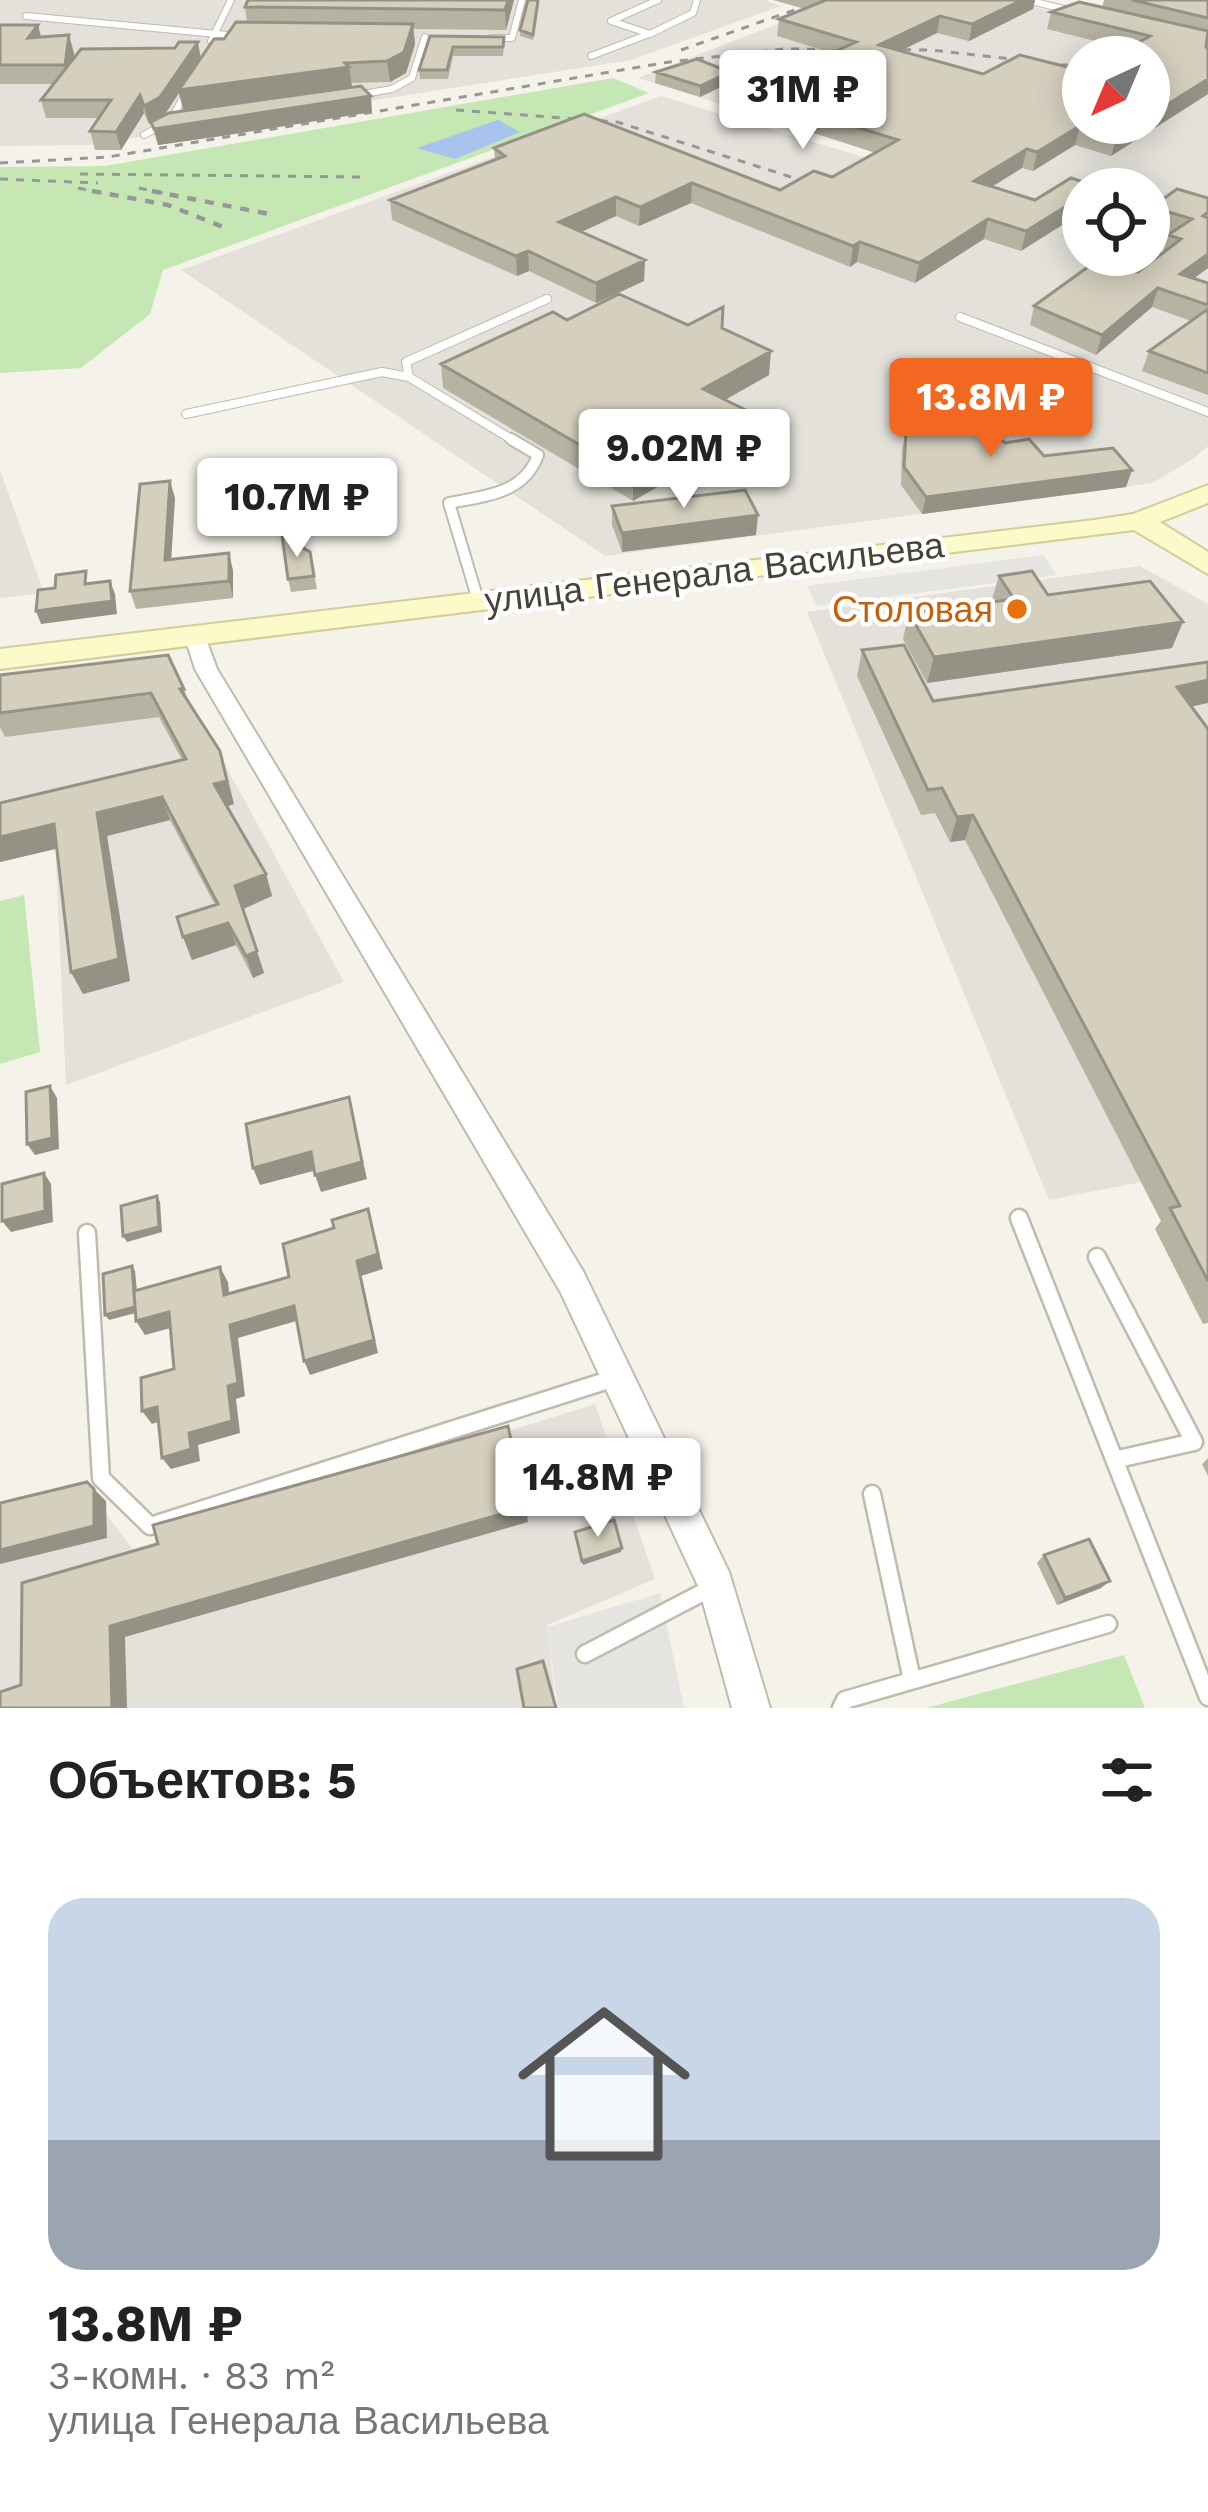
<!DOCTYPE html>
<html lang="ru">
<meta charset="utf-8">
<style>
:root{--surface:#fff;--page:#f2f2f2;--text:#222;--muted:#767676;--accent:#f36820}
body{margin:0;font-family:"Work Sans",sans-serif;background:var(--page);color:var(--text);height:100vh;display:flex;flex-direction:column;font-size:45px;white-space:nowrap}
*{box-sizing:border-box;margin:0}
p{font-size:39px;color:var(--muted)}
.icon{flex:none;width:66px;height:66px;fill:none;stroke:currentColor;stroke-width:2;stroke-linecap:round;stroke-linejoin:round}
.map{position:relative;height:1708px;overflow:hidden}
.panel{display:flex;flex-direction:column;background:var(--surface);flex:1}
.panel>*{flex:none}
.needle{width:78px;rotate:224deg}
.tools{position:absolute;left:1062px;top:36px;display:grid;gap:24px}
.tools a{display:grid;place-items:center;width:108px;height:108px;border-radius:50%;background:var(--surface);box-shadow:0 6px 30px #0003;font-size:60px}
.price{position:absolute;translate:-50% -102px;padding:0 27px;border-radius:12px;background:#fff;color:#222;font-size:39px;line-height:78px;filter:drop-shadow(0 3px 6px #0008)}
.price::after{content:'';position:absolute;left:50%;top:72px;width:36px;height:27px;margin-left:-18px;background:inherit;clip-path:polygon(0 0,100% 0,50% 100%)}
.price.active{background:var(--accent);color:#fff}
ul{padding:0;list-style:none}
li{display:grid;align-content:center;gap:24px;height:636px;padding:0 48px}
li span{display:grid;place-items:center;height:372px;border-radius:36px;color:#555}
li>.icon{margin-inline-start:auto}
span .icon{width:216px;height:216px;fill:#fffc;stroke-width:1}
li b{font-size:51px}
h2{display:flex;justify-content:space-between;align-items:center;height:144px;padding:0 48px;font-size:51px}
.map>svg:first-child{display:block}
.industrial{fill:#e3e1da;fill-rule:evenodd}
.green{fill:#c5e7b3}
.parking{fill:#e5e4e0}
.water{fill:#a7c3ee}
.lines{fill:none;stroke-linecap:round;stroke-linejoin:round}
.service-far3-casing{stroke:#bfbcab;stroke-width:8}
.service-far2-casing{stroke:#bfbcab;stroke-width:10}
.service-far1-casing{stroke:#bfbcab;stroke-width:14}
.service-casing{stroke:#bfbcab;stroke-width:21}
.minor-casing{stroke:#bfbcab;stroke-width:4}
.secondary-casing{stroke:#d2ce99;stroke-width:4}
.service-far3{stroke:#fff;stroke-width:6}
.service-far2{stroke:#fff;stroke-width:8}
.service-far1{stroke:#fff;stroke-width:10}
.service{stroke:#fff;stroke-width:16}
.minor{fill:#fff;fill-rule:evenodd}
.secondary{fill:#fdfac9;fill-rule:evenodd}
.rail-far1{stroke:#979797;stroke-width:3;stroke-dasharray:8 8;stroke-linecap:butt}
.rail{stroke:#979797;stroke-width:4.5;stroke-dasharray:9 9;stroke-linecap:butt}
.wall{fill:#b7b3a3;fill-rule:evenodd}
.shaded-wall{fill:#959285}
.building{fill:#d5d0be;stroke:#959285;stroke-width:3}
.food-dot{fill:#e8710a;stroke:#fff;stroke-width:4.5}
.labels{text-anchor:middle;stroke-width:9;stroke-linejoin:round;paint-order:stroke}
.street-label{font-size:36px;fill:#474437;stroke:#fff}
.food-label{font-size:36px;fill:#c56008;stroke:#fff;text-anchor:end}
</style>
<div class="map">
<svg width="1208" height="1708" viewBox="0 0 1208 1708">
<rect width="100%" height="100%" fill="#f4f2e9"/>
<path class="industrial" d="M0,0H765L781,6L631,60L89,145L0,146Z
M839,0H1007L1208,52V446L1193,459L1152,483L605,556L181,270L661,96L1025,206L1032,203L638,78ZM1083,57H1149V123H1083ZM1083,189H1149V255H1083Z
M0,470L44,593L0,598Z
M1140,566L1208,604V1169L1049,1200L807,612Z
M179,681L344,982L66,1085L54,819L0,831V705Z
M595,1404L655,1579L547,1625L556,1708H0V1508L83,1485L133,1549Z"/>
<path class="green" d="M613,78L649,93L163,270L150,314L81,368L0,373V167L105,166Z
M24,895L40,1052L0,1064V901Z
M1124,1655L1145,1708H926Z"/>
<path class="parking" d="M1043,555L1057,575L817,606L807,586Z
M660,1593L684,1708H558L547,1627Z"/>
<path class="water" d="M498,120L520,132L455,159L417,148Z"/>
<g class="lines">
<g class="service-far3-casing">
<path id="service-far3" d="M658,0L611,21L650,34L693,13L697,0
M1027,0L1072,11
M26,16L238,36
M492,38H512L522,0
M211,41L231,0
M591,56L649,34
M352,96L392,89L412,78L425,37
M144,135L170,121L188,89"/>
</g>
<g class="service-far2-casing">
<path id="service-far2" d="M960,317L1208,412
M409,377L406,362L547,299
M186,414L382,372L409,377L516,442"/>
</g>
<g class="service-far1-casing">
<path id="service-far1" d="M478,600L449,503C485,496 524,494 538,455L511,439"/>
</g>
<g class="service-casing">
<path id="service" d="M1019,1218L1208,1697
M87,1233L101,1478L150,1526L618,1377
M1097,1257L1194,1442L1118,1459
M872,1494L912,1680
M585,1654L715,1586
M841,1708L845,1700L1108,1624"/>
</g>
<g class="minor-casing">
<path id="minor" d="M194,627L204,634L217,669L583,1271L729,1572L770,1708H732L699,1588L561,1293L195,669L184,634Z"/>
</g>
<g class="secondary-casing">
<path id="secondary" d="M1208,485V503L1160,522L1208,552V574L1134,530L0,669V649L1094,520L1133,514Z"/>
</g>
<use href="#service-far3" class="service-far3"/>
<use href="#service-far2" class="service-far2"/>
<use href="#service-far1" class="service-far1"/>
<use href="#service" class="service"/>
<use href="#minor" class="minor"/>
<use href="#secondary" class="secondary"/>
<path class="rail-far1" d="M681,50L823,0
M456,110L617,122L829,189
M0,163L108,157L669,62L784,49L931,50L1083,67
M80,174L362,177
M0,179L98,183
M78,188L107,194
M139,188L167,194"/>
<path class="rail" d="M92,191L168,205L228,229
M152,191L269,214"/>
</g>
<path class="wall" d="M248,0H514L506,30L413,29L415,44L406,73L390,82L351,83L352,87L372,112L158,145L151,123L149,124L144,113L121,150H95L90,131L99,118H46L41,100L53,84H0V25L41,37L74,53V58H201L247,22L245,7ZM179,93L183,111L165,115Z
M539,0V2L533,40L520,36V30Z
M773,0H1035L1033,9L969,41L937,33L900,51L1083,123L1127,49L1047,29L1051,12L1102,8L1104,0H1208V94L1111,156L1075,145L1033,171L1022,168L992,187L1035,200L1021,251L984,239L915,283L857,262L850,267L691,203L639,226L616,216L581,232L645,260L644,281L596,303L529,271L517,276L392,220L390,200L495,160L494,148L780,190L832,177L876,153L762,116L763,98L782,89L783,75L832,53L777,36L779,19L805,9Z
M430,36L504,45L503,56H453L448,79H420L419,70Z
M656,72H730L729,83L700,97L655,83Z
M1208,198V268L1194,278L1208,283V395L1142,371L1149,351L1191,321L1152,307L1096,355L1030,325L1034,306L1138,272L1163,253L1168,235L1172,233L1149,226L1152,207Z
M567,320L722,328L769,375L725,400L748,411L746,436L633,501L443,388L441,364Z
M906,432L1005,443L1126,487L922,514L901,485L902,449Z
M175,498L171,559L229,553L233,571V598L136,609L130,591Z
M612,506L756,535L622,552L612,525Z
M310,552L317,589L291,592L288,579Z
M999,576L1048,595L1172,648L927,683L903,639L909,613L991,602Z
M862,650L933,701L1192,707L1208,729V1323L1203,1324L1155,1229L1161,1221L965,840L950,842L935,813L921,815L857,676Z
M0,675L184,689L189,703L227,774L234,804L227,806L266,874L272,896L243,909L264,973L253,978L236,945L192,960L183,937L215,905L170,820L107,836L130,981L83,994L71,972L57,848L0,862V803L182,760L159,717L5,737L0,727Z
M1208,1458V1476L1202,1464Z
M1044,1555L1101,1588L1057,1605L1037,1563Z"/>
<path class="shaded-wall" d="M508,0H514L506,30L505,10Z
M1022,0H1035L1033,9L969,41L972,24Z
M940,16L937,33L876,63L879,45Z
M413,24L415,44L406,73L390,82L387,61Z
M38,25L43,44L28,38Z
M69,35L74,53L71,84L65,65Z
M198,42L201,59L349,67L352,87L184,111L179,93L164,115L149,124L144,106Z
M730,72L729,83L700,97V86Z
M1208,79V94L1111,156L1117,137L1139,123H1149V116Z
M140,95L144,113L121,150L116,132Z
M371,96L372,112L222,136L158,145L154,129Z
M1080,126L1075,145L1033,171L1037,152Z
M1027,149L1022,168L970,200L974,181Z
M692,183L691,203L639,226L640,207Z
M1083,196V212L1021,251L1026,231Z
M616,197V216L559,242V222Z
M988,219L984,239L915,283L919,263Z
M860,242L857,262L850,267L853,246Z
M528,251L529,271L517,276L516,256Z
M1208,254V268L1174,293L1180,274Z
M645,260L644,281L596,303V283Z
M1158,288L1152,307L1096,355L1102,335Z
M771,351L769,375L702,413L703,389Z
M748,411L746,436L633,501V476Z
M1132,470L1126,487L922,514L926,497Z
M170,481L175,498L170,577L165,560Z
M758,515L756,535L622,552V533Z
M229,553L233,571V598L229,581Z
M110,581L115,594L117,614L41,624L36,611Z
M1183,622L1172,648L927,683L934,657Z
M1208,680V703L1166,712L1177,687Z
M220,751L234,804L222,808L214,784Z
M162,797L170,820L107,836L130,981L83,994L71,972L97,813Z
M973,815L965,840L950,842L957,817Z
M54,824L64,847L0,862V837Z
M266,874L272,896L243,909L235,886Z
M228,923L236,945L192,960L183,937Z
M257,951L264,973L253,978L246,956Z
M50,1086L57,1098L59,1149L35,1155L27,1144Z
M349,1097L367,1179L321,1192L315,1175Z
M311,1152L317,1170L260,1185L253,1168Z
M44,1173L51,1184L53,1222L11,1232L2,1221Z
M157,1196L160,1202L162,1232L127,1242L123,1236Z
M368,1209L383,1269L361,1276L378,1353L310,1375L304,1361L357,1261Z
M132,1266L135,1271L139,1312L109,1320L105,1315Z
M220,1267L228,1282L231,1309L224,1295Z
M294,1306L300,1320L238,1338L245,1396L236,1399L240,1433L198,1445L200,1461L171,1469L162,1458L189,1433L228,1386L230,1325Z
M169,1312L178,1326L145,1335L136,1321Z
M157,1407L167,1419L152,1424L142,1411Z
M94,1489L106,1501L107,1538L0,1564V1550Z
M526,1507L528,1522L125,1637L127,1708H112L110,1626Z
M622,1548L621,1552L583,1565L582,1561Z
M1110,1581L1101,1588L1057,1605L1065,1598Z"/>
<path class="building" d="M248,0H508L505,10L245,7Z
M528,0H538L533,35L520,30Z
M826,0H1022L972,24L940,16L879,45L983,74L1020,55L1083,71V123H1139L1117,137L1080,126L1037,152L1027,149L974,181L1035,200L1071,178L1098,187L1094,189H1083V196L1026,231L988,219L919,263L860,242L853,246L692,183L640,207L616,197L559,222L645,260L596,283L528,251L516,256L390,200L505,156L494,148L584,114L780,190L814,171L832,177L898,140L763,98L800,80L783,75L856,42L779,19Z
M1132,0H1208V18Z
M1079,2L1208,31L1206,47H1208V79L1149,116V57H1113L1150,36L1051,12Z
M236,22L413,24L404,52L387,61L345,63L349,67L179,90L214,39H224Z
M0,25H38L28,38L69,35L65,65H0Z
M430,36L504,37L503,47H453L447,70H419Z
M179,42H198L160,97L144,106L140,95L116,132L90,131L111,100H41L81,49L175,48Z
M697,59L730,72L700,86L656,72Z
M361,86L371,96L154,129L151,122L169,113Z
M1177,189L1208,198V212L1203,216L1208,218V254L1180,274L1208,283V305L1158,288L1102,335L1034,306L1099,259L1138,272L1181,239L1168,235L1192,219L1152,207Z
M619,294L688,325L723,307L722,328L771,351L703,389L748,411L633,476L441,364L553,312L567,320Z
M1208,309V373L1149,351Z
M976,416L1005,443L1029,439L1044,456L1113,448L1132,470L926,497L904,467L906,432Z
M170,481L165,560L229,553V581L130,591L140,484Z
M745,490L758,515L622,533L612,506Z
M282,535L310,552L314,576L288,579Z
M86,571L85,584L110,581L112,601L36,611L38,590L55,588L56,575Z
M1032,571L1048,595L1150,581L1183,622L934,657L909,613L1014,599L999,576Z
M904,645L933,701L1208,662V680L1177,687L1208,729V1281L1170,1208L1180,1206L973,815L957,817L942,788L928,790L862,650Z
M168,655L184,689H180L220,751L227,781L214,784L266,874L235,886L257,951L246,956L228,923L183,937L177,917L218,904L162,797L97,813L119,959L71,972L54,824L0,837V803L186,759L151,693L0,713V675Z
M50,1086L52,1138L27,1144L26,1092Z
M349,1097L362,1162L315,1175L311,1152L253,1168L246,1124Z
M44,1173L45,1211L2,1221V1184Z
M157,1196L159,1227L123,1236L121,1206Z
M368,1209L378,1254L357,1261L374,1340L304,1361L294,1306L230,1325L238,1383L228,1386L232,1421L189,1433L191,1449L162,1458L157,1407L142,1411L141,1378L174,1369L169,1312L136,1321L134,1291L220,1267L224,1295L289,1277L283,1244L334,1228L332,1220Z
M132,1266L135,1307L105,1315L103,1274Z
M508,1426L526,1507L110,1626L112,1708H0V1692L21,1685L22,1583L158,1544L153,1525Z
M87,1482L94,1489V1526L0,1550V1503Z
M614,1520L622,1548L582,1561L575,1532Z
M1089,1539L1110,1581L1065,1598L1044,1555Z
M543,1661L556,1708H524L517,1669Z"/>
<circle class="food-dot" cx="1017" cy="609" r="12"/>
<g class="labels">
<g class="street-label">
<text transform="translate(714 572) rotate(-7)" y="13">улица Генерала Васильева</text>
</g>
<g class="food-label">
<text x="993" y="622">Столовая</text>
</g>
</g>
</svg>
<div class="tools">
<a><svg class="needle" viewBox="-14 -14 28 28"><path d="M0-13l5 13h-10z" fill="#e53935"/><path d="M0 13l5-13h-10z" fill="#767676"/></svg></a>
<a><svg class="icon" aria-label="locate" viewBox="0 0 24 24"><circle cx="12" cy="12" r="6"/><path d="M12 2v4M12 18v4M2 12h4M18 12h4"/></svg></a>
</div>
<b class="price" style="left:803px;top:152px">31M ₽</b>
<b class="price active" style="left:991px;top:460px">13.8M ₽</b>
<b class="price" style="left:684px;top:511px">9.02M ₽</b>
<b class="price" style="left:297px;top:560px">10.7M ₽</b>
<b class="price" style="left:598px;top:1540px">14.8M ₽</b>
</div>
<section class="panel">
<h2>Объектов: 5<svg class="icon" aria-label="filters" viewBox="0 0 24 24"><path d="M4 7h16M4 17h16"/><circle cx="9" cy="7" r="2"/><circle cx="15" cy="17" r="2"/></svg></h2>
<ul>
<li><span style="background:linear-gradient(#c9d6e8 65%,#9aa5b1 0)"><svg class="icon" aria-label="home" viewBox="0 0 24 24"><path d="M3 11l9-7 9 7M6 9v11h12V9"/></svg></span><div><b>13.8M ₽</b><p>3-комн. · 83 m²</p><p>улица Генерала Васильева</p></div></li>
</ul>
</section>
